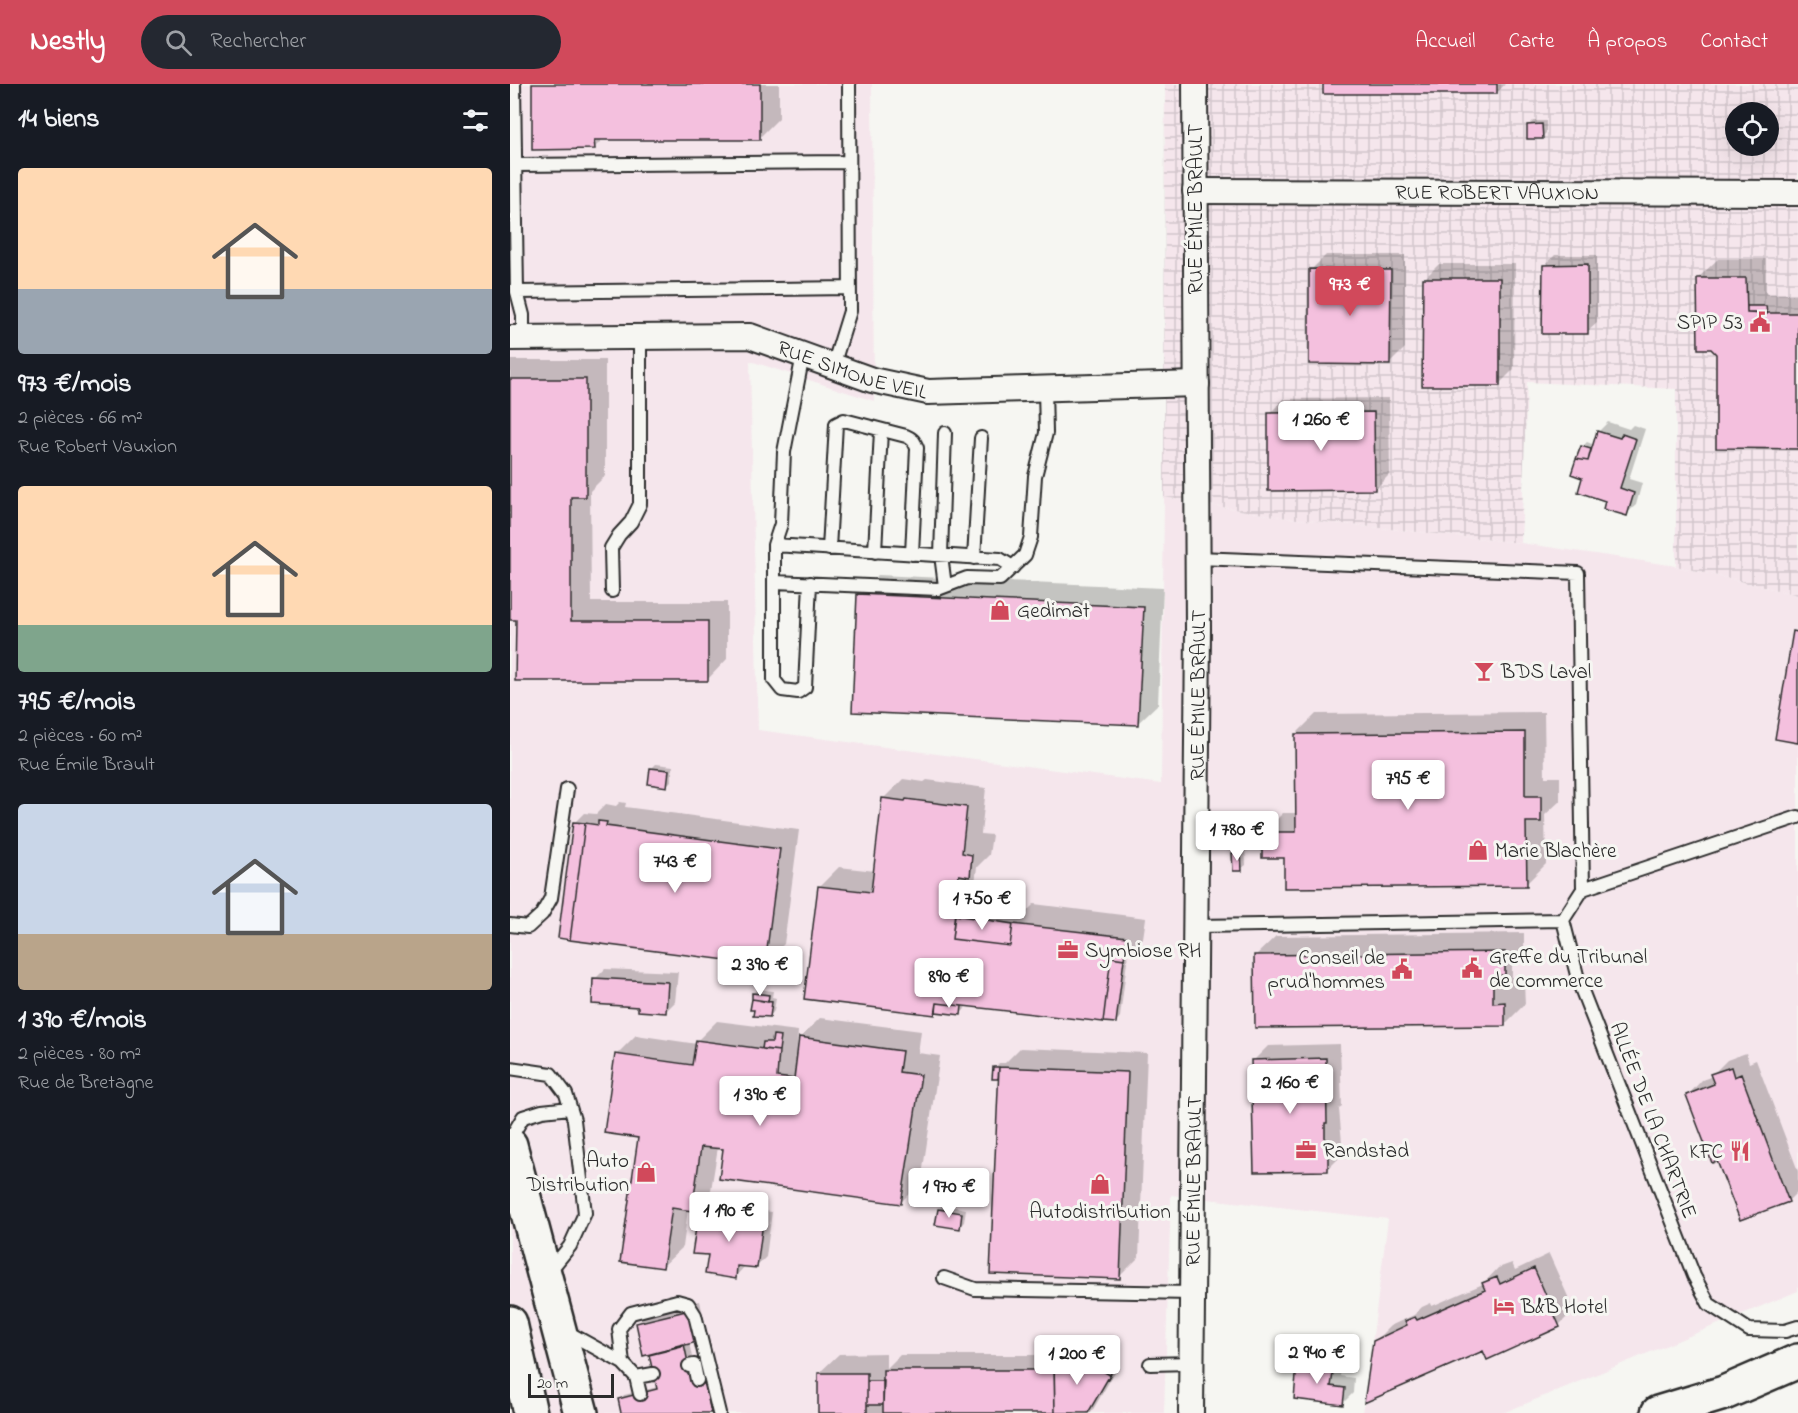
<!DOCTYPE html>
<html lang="fr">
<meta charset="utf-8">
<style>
:root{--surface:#171b24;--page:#242831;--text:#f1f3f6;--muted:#9ea1a6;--accent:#d1495b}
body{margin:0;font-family:"Indie Flower",sans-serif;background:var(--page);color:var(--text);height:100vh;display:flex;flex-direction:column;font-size:22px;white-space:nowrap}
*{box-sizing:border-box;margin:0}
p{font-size:20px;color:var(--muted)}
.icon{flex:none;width:33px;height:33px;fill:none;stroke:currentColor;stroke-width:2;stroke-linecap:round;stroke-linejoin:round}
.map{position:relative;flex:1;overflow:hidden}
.drawer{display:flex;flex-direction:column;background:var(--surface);width:510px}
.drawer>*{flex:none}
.fabs{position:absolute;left:1215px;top:18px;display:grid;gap:12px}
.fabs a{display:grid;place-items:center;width:54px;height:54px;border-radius:50%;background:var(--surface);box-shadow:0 6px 24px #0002;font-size:30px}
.scale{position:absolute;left:18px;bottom:15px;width:86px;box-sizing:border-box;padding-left:6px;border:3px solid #2b2b2b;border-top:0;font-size:16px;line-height:21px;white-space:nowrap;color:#2b2b2b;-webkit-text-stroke:4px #f6f6f2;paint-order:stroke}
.price{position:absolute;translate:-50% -51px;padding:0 14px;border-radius:6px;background:#fff;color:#222;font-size:20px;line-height:39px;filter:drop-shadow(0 2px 3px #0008)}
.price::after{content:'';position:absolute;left:50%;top:36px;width:18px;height:14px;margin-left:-9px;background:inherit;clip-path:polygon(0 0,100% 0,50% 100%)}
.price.selected{background:var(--accent);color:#fff}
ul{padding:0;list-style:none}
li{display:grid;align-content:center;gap:12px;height:318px;padding:0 18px}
li span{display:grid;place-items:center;height:186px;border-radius:6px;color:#555}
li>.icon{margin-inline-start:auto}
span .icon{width:108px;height:108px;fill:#fffc;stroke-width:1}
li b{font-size:26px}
h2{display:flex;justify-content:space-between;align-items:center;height:72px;padding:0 18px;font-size:26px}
header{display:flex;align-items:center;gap:36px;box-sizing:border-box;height:84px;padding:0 30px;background:var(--accent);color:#fff}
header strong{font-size:28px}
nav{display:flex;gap:33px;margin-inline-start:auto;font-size:21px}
.search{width:420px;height:54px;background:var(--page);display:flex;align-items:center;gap:15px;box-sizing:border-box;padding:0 21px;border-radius:33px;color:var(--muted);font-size:22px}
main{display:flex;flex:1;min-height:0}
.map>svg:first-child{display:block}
.built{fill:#f5e6ec}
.industrial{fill:url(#industrial-grid);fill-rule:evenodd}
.shadow{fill:#0003}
.building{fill:#f4c0de;stroke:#2b2b2b;stroke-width:1.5}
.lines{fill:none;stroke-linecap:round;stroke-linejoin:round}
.lane-casing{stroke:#2b2b2b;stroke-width:16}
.street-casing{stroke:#2b2b2b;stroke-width:28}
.secondary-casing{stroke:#2b2b2b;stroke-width:38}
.primary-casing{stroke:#2b2b2b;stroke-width:38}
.lane{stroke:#f6f6f2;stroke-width:12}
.street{stroke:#f6f6f2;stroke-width:24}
.secondary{stroke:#f6f6f2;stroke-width:33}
.primary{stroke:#f6f6f2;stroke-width:33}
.labels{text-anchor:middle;stroke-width:6;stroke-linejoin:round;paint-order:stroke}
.street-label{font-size:21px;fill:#2b2b2b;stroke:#f6f6f2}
.poi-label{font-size:21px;fill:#2b2b2b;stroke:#f6f6f2;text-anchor:start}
</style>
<header>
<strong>Nestly</strong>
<div class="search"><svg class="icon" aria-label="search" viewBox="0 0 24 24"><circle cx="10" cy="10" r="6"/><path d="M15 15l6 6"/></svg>Rechercher</div>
<nav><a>Accueil</a><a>Carte</a><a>À propos</a><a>Contact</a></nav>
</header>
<main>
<section class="drawer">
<h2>14 biens<svg class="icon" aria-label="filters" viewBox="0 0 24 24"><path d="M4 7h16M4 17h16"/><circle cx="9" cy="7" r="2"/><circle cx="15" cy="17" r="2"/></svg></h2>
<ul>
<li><span style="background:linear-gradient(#ffd9b3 65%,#9aa5b1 0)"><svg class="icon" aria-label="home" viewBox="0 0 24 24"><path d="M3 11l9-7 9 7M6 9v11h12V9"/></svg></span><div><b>973 €/mois</b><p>2 pièces · 66 m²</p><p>Rue Robert Vauxion</p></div></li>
<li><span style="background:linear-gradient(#ffd9b3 75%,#7fa58c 0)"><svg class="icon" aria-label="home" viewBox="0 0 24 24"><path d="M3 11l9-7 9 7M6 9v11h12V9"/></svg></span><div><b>795 €/mois</b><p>2 pièces · 60 m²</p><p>Rue Émile Brault</p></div></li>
<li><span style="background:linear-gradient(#c9d6e8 70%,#b9a48a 0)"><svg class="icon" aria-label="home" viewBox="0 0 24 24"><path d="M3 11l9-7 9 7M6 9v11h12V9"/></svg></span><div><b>1 390 €/mois</b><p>2 pièces · 80 m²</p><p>Rue de Bretagne</p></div></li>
</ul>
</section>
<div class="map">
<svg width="1288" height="1329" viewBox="0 0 1288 1329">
<defs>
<pattern id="industrial-grid" width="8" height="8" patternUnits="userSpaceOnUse" patternTransform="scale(1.5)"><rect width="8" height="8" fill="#f5e6ec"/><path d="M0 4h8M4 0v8" fill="none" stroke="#d2c5cb"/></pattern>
</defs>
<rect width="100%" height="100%" fill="#f6f6f2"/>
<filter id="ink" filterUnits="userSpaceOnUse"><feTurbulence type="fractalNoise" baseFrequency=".0167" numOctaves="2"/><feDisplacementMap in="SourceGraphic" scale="12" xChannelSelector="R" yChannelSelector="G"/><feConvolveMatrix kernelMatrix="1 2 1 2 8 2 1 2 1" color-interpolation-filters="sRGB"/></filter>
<g filter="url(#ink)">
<path class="built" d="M0,0H362L364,317L240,277L248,646L651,700L654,413L777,434L1011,459L1166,482L1288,511V1207L993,1329H853L878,1135L661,1111L654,1329H0Z"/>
<path class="industrial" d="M655,0H1288V511L1166,482V305L1017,298L1011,459L777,434L654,413ZM1226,28H1258V62H1226Z"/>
<path class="shadow" d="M23,0H269V34L249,54L93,55L84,64Z
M815,0H995L987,9Z
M1023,37H1036V49L1032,53L1019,41Z
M816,171H895V264L880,279L801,186Z
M1045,171H1087V239L1077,248L1035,181Z
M1208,175H1256V210H1288V363H1261L1258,366H1246L1207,270L1188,194Z
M929,180H1005L1004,285L989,300L914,195Z
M0,276H95V392L80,407L81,518H217V575L198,595L7,535H0Z
M879,314L880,390L865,405L759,330L774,315Z
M1098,338L1119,345L1123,341L1135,345L1119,395L1132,399L1126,421L1116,430L1097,416L1074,393L1072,363L1077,358L1084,361L1088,348Z
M368,491L653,504L648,620L628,639L349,511Z
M1034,628L1035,693H1050V717L1035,731L1036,780L1016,800L775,772L753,749L773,729H787L786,650L806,630Z
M146,680L163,682L161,697L157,701L141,685Z
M393,695L414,698L417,696L476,704L471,750L482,751L479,771L467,783L462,823L514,830L524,820L636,834L633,854L618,869L610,933L606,938L456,921L455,925L451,929L428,926L425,930L309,803L329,783L365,787L373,715Z
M110,718L116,719L115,723L289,746L274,860L254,880L64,739L74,729L86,730L96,720L106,722Z
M728,765H735L736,781L731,785L724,770Z
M1014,849V870L1002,882V899H1014L1015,920L995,940L746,871L766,852Z
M95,885L168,888L165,918L155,928L129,922L85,895Z
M248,905L263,907L262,913L266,914L264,927L260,932L243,909Z
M310,934L411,947L408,969L430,972L411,1098L391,1118L208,1063L201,1106L182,1125H178L173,1163L153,1182L129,1053L106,971L126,951L187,960V957L207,937L288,947L287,961H290L291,953Z
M830,960L832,1023L829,1025L833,1070L818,1085L743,977L758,962Z
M510,964L637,969L629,1173L609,1193L490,993H484L485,984L489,979H495Z
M1236,969L1239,979L1246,976L1288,1087V1107L1278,1117L1208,1075L1178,1011L1192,996L1203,992L1202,991L1217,976Z
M237,1115L255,1118L254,1127L262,1128L256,1173L246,1183L235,1182L225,1193L199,1170L188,1137L198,1128L207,1129L214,1121L230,1123Z
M434,1121L456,1125L454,1138L449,1143L429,1125Z
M1039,1170L1064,1226L1049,1241L973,1265L864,1258L880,1242L904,1231L912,1223L921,1219L922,1222L973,1200L988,1184L1002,1179L1005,1186Z
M190,1217L196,1246L186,1256L179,1258L186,1294L199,1291L205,1323L201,1328L195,1329H113L110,1315L114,1311L148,1303L141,1271L145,1268L128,1239L138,1229Z
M555,1268H585L609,1281L581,1329H309V1289L329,1270L376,1269V1285L390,1271H551Z
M799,1269L833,1274L830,1292L844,1294L843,1309L833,1319L789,1279Z"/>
<path class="building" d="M22,0H250V56H84L85,65L22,66Z
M813,0H987V10H813Z
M1032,40L1033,55H1017V41Z
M1078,180V250H1032L1033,181Z
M799,185L881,186L880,281L799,280Z
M913,194H990V302H912Z
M1187,194H1236L1237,229H1288V365L1206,364V270L1201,265H1188Z
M1237,222H1256L1257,230L1237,229Z
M0,295H76V413H61V537H198V597H5L6,536H0Z
M864,328L865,406L758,407V329Z
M1087,347L1110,354L1112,350L1126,355L1110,404L1124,409L1117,432L1093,425L1095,417L1068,408L1072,394L1061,390L1066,375L1078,377Z
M1071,362L1081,365L1078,377L1066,375Z
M347,510L634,523L628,641L342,628Z
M1283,547L1288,548V659L1265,655Z
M1015,648V712H1031V738H1016L1017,802L774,804V774H752V748H786L785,650Z
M140,684L159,686L157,703L138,700Z
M372,714L395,717L396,715L457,723L452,769L462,771L460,793L449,791L442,855L500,862L503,840L617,853L614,875L601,873L593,938L427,919L425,931L294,915L308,802L361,808Z
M88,737L97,738L96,742L270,765L255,881L60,856L75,739L88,741Z
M63,738L75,739L60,856L48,854Z
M722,769H731L732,787H723Z
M445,831L503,840L500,862L442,855Z
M995,868V891L983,892V919L995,918V942L745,944L744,871Z
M601,873L614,875L606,939L593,938Z
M83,894L158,898L156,929L128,927V923L82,920Z
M242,909L259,911L258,918L242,915Z
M242,915L262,918L260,933L243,932L244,926H240Z
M427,919L452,922L451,931L426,928Z
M263,951L271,952L269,967L252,965L253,958H262Z
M289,953L392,967L389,988L411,991L391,1120L209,1095L213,1065L191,1063L182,1127L162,1124L153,1184L110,1178L128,1054L94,1049L105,970L182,981L186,956L269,967L267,993L284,995Z
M816,974L817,1039H815V1061H818V1087L744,1088L741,976Z
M483,983H489L488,995H482Z
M489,983L618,988L610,1195L480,1190Z
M1221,983L1224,993L1231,990L1279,1118L1230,1136L1207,1077L1202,1079L1176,1011L1204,1000L1200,990Z
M226,1125L246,1127L245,1137L253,1138L247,1184L227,1182L226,1195L195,1190L198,1171L182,1170L187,1137L202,1139L203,1130L225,1134Z
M428,1125L452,1129L450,1145L425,1141Z
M1024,1184L1050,1243L977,1276L973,1267L854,1319L863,1257L897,1241L895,1237L905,1233L907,1236L975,1206L972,1199L987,1193L990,1200Z
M180,1226L187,1258L133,1272L126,1239Z
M174,1260L182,1297L194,1294L201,1329H111L108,1315L147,1305L139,1271L159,1266L162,1263Z
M544,1277H575L600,1291L578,1329H545Z
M575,1277H590L603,1284L600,1291Z
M787,1279L824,1283L821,1302L835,1304L833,1321L784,1315Z
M373,1286H544L545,1329H373Z
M308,1289H357V1329H308Z
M357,1297H374L373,1321H357Z"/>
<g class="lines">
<g class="lane-casing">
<path id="lane" d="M4,0L7,208L13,231V253
M6,81L339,78
M7,208L340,204
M293,271L274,368L271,440L264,461V596L272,606L288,608L295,603L300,499
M323,282L340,227L339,0
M435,349L431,471L435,502
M264,461L490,475L503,483
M319,465L326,340L334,336L396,352C403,355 404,357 407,364L402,470
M365,468L371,346
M464,474L471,354
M688,474L1068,489L1073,805
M265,498L428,505L457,494L490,495L515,471L521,453L525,392L536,349L535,304
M102,507L101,464L109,451L121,438L130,420V253
M1288,733L1073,805L1053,836L1069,899L1184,1192L1199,1220L1239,1246L1275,1247L1288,1243
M0,841L18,843L32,830L41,814L57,705
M686,842L1053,836
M0,984L41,990L56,1010L64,1036L75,1129L60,1162L38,1189
M0,1055L13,1033L32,1027L60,1024
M434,1194L465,1205L682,1209
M57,1248L113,1279L126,1293L143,1290
M113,1279L109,1245L121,1229L167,1217L178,1220L185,1231L209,1329
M640,1280L682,1279
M179,1282L184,1281L187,1296
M126,1293L130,1310"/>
</g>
<g class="street-casing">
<g id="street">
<path id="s1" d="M685,107L1288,109"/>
<path id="s2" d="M0,254L240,252L362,296L418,308L687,300"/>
<path id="s3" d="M681,1329L688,545L685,0"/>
</g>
</g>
<g class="secondary-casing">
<path id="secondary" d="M0,1061L71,1329
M0,1239L20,1329"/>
</g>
<g class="primary-casing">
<path id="primary" d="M1148,1329L1214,1309L1288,1277"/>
</g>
<use href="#lane" class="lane"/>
<use href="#street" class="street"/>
<use href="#secondary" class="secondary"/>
<use href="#primary" class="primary"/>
</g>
</g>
<defs>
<g id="civic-bare" transform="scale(1.62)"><path d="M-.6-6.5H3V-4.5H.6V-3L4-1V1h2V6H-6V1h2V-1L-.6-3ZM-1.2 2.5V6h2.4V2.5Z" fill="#d1495b" stroke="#f6f6f2" stroke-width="2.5" paint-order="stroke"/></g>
<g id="shop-bare" transform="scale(1.62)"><path d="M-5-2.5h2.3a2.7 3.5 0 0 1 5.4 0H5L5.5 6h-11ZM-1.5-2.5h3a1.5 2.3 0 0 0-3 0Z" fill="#d1495b" stroke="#f6f6f2" stroke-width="2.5" paint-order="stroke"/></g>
<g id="bar-bare" transform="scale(1.62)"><path d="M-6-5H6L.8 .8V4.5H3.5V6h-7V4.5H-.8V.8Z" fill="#d1495b" stroke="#f6f6f2" stroke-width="2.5" paint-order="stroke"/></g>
<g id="office-bare" transform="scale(1.62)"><path d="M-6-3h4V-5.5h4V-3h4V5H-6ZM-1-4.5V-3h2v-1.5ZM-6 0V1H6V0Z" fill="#d1495b" stroke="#f6f6f2" stroke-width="2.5" paint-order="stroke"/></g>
<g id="restaurant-bare" transform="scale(1.62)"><path d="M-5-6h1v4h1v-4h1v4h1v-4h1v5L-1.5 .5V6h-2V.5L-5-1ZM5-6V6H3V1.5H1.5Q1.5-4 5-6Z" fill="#d1495b" stroke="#f6f6f2" stroke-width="2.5" paint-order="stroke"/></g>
<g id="hotel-bare" transform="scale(1.62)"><path d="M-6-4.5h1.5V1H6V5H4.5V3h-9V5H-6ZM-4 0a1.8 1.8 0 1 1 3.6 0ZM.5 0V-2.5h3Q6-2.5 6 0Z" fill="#d1495b" stroke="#f6f6f2" stroke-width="2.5" paint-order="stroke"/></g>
</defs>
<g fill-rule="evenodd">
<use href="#civic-bare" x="1250" y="238"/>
<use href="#shop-bare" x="490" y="526"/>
<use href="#bar-bare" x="974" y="587"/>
<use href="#shop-bare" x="968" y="766"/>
<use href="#office-bare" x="558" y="866"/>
<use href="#civic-bare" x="962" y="884"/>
<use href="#civic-bare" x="892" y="885"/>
<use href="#office-bare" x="796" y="1066"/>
<use href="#restaurant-bare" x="1230" y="1067"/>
<use href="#shop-bare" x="136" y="1088"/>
<use href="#shop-bare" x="590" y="1100"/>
<use href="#hotel-bare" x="994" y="1222"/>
</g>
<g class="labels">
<g class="street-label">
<text dy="7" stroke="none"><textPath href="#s1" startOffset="302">RUE ROBERT VAUXION</textPath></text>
<text transform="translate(685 125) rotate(-90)" y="7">RUE ÉMILE BRAULT</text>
<text dy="7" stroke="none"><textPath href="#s2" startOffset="348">RUE SIMONE VEIL</textPath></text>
<text dy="7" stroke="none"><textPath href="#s3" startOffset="718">RUE ÉMILE BRAULT</textPath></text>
<text transform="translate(1144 1036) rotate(69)" y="7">ALLÉE DE LA CHARTRIE</text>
<text dy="7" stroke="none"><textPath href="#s3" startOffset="232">RUE ÉMILE BRAULT</textPath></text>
</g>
<g class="poi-label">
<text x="1233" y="245" text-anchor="end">SPIP 53</text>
<text x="507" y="533">Gedimat</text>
<text x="991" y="594">BDS Laval</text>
<text x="985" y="773">Marie Blachère</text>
<text x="575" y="873">Symbiose RH</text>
<text x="979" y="879">Greffe du Tribunal<tspan x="979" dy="24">de commerce</tspan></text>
<text x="875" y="880" text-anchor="end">Conseil de<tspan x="875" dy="24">prud'hommes</tspan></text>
<text x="813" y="1073">Randstad</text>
<text x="1213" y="1074" text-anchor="end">KFC</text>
<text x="119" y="1083" text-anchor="end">Auto<tspan x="119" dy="24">Distribution</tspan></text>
<text x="590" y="1134" text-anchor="middle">Autodistribution</text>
<text x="1011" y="1229">B&amp;B Hotel</text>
</g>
</g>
</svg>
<div class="fabs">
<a><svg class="icon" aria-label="locate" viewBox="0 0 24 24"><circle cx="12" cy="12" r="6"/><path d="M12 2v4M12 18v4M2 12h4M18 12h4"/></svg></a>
</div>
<div class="scale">20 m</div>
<b class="price selected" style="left:840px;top:233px">973 €</b>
<b class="price" style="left:811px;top:368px">1 260 €</b>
<b class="price" style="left:898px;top:727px">795 €</b>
<b class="price" style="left:727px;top:778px">1 780 €</b>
<b class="price" style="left:165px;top:810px">743 €</b>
<b class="price" style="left:472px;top:847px">1 750 €</b>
<b class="price" style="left:250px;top:913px">2 390 €</b>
<b class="price" style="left:439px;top:925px">890 €</b>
<b class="price" style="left:780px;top:1031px">2 160 €</b>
<b class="price" style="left:250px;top:1043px">1 390 €</b>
<b class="price" style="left:439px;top:1135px">1 970 €</b>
<b class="price" style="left:219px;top:1159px">1 190 €</b>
<b class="price" style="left:807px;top:1301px">2 940 €</b>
<b class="price" style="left:567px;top:1302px">1 200 €</b>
</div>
</main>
